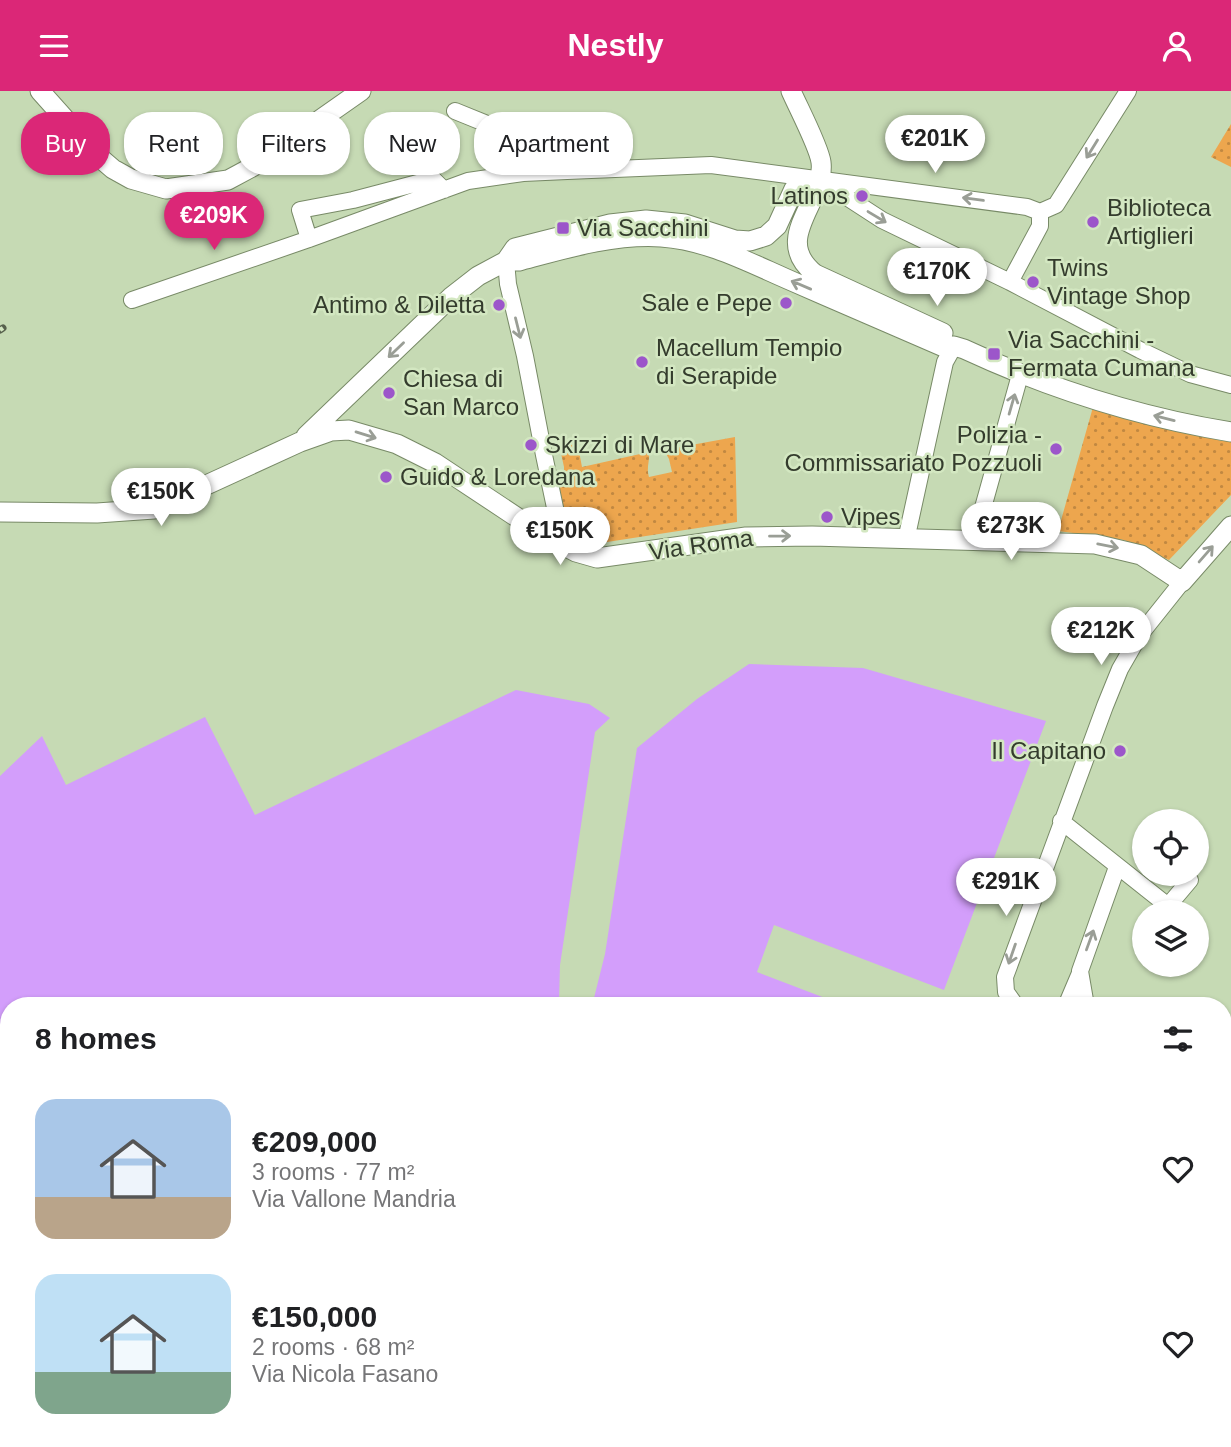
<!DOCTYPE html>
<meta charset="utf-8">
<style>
:root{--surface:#fff;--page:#f6f6f6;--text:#202124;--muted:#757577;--accent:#db2777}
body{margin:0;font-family:Arial,sans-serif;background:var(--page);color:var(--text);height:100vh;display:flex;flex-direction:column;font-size:26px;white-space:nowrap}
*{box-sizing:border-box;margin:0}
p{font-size:23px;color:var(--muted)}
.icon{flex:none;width:38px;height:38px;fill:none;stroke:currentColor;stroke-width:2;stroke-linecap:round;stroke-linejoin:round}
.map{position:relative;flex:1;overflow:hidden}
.panel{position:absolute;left:0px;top:906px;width:1232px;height:450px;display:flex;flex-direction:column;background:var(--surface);border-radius:28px 28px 0 0;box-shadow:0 2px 5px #0004}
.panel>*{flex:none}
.banner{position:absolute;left:21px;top:21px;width:700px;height:63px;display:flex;gap:14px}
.buttons{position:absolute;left:1132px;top:718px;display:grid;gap:14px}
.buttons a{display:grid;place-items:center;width:77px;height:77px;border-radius:50%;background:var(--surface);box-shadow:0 2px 5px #0004;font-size:35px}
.price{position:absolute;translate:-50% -60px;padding:0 16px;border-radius:24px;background:#fff;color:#222;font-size:23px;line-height:46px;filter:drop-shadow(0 2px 4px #0008)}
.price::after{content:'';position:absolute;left:50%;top:42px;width:21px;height:16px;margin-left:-10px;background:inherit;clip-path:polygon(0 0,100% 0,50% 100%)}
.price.selected{background:var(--accent);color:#fff}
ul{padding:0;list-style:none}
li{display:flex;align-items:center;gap:21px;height:175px;padding:0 35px}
li span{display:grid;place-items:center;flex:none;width:196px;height:140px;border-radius:21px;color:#555}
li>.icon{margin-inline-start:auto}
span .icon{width:84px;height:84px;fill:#fffc;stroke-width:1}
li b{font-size:30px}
h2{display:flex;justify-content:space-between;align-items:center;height:84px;padding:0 35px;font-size:30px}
.tag{padding:0 24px;border-radius:28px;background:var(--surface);box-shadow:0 2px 5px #0004;font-size:24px;line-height:63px}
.tag.selected{background:var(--accent);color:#fff}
header{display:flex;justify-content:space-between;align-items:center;height:91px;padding:0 35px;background:var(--accent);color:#fff;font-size:32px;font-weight:700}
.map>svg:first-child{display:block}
.green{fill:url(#green-dots)}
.water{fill:#d39efb}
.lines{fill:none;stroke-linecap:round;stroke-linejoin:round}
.ferry{stroke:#5f1a85;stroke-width:2;stroke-dasharray:9 7;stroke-linecap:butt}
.minor-casing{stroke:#788a67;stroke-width:18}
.tertiary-casing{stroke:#788a67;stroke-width:21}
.minor{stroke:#fff;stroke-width:16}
.tertiary{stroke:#fff;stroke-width:19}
.rail-casing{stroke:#57614d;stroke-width:7}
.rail{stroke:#d3e7c1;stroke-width:4.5;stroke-dasharray:13;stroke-linecap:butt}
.oneway{stroke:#9a9e96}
.poi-dot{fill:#9c56ca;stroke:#d3e7c1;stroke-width:2.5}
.labels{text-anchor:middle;stroke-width:5;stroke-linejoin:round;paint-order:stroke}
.poi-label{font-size:24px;fill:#343c2d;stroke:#d3e7c1;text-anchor:start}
.street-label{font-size:24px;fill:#343c2d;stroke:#d3e7c1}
</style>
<header><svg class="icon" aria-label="menu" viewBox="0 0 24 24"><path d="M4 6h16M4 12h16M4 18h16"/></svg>Nestly<svg class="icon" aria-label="person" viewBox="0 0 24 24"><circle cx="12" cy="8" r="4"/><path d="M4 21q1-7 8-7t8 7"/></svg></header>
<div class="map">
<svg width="1231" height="1356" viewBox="0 0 1231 1356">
<defs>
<pattern id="green-dots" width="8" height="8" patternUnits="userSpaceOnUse" patternTransform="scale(1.75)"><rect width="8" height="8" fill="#eda64e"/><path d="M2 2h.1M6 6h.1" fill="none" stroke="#c18841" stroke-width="1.8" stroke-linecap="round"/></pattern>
</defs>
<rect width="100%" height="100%" fill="#c6dab4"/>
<path class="green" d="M1231,33V76L1211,66Z
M1093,316L1222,350H1231V404L1169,469L1124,449L1058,440Z
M735,346L737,431L594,453C559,440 563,427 555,394L564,389V376L559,353L577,350L582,376L649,361C650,370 646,377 649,386L672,381L669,368L664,359Z"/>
<path class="water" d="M749,573L863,577L1046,630L944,899L774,834L757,881L846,915H592L605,863L637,657L697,608Z
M516,599L589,613L610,627L595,641L560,874L559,911L568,913V915H9V1168L0,1171V685L42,645L66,694L205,626L255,724Z
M1223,1081L1231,1086V1356H0V1210L9,1208V1348H1223Z"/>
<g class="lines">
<path class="ferry" d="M749,1356L755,1348
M835,1356L838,1348"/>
<g class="minor-casing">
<path id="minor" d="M455,20L566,65L567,80
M822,90L882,129L1010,191L1140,259L1190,283L1231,294
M444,99L433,88L353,109L300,119L309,148L468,90L523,82L567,80L711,74L1027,116L1040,121
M1040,121L1056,114L1128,0
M506,170L508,193L525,265L544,364L558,431L567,457
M1010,191L1040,135V121
M132,209L309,148
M906,449L945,271L954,255
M974,449L1020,284
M1061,730L1168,815L1190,789
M1016,915L1006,901L1005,886L1105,615L1120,578L1139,545L1182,491
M1066,915L1080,882
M1086,915L1080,880L1117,776
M1223,1047L1231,1039"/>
</g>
<g class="tertiary-casing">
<path id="tertiary" d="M40,0L99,66L113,78L131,88L166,98L228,89L254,75L361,0
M791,0C798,16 819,56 821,71C826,111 770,147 815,183L943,242
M506,170H519C564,158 613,143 661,146C706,149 746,170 787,188C839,211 891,233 944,256L954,255L964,258C1048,297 1139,326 1231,341
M306,345L451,206L478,185L506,170L515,157L610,133L646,129L685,133L735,149L750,150L766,145L777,135L794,98L803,93L820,88
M0,421L97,422L154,418L300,351L331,340L349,339L397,353L435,372L542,443L576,461L597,467L746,446L812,445L1095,453L1141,464L1182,491L1231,435"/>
</g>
<use href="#minor" class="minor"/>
<use href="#tertiary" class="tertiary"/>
<g class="rail-casing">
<path id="rail" d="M0,239L3,237"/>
</g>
<use href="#rail" class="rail"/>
</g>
<defs><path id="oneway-shaft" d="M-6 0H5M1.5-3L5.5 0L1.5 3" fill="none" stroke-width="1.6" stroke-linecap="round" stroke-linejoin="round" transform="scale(1.75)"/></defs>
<g class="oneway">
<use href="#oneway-shaft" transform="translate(1092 58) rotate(122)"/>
<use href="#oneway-shaft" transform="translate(973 108) rotate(-172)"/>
<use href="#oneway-shaft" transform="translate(877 126) rotate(31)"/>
<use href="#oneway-shaft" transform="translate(801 194) rotate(-157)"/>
<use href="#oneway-shaft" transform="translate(518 237) rotate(76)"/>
<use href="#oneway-shaft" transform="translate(396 259) rotate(136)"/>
<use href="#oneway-shaft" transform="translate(1012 313) rotate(-74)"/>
<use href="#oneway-shaft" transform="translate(1164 327) rotate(-166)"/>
<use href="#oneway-shaft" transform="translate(366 344) rotate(17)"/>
<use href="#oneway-shaft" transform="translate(780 445) rotate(-1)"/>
<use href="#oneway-shaft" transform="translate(1108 455) rotate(11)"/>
<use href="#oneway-shaft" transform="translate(1206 463) rotate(-49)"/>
<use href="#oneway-shaft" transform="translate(1090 849) rotate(-70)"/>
<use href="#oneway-shaft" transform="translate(1012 863) rotate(109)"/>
</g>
<g class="poi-dot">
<circle cx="862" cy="105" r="7"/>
<circle cx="1093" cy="131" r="7"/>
<rect x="556" y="130" width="14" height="14" rx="3.5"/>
<circle cx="1033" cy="191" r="7"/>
<circle cx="786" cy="212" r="7"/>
<circle cx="499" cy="214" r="7"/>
<rect x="987" y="256" width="14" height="14" rx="3.5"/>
<circle cx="642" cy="271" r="7"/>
<circle cx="389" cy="302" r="7"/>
<circle cx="531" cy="354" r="7"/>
<circle cx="1056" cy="358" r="7"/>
<circle cx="386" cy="386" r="7"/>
<circle cx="827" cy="426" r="7"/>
<circle cx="1120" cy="660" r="7"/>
</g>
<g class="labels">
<g class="poi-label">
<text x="848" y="113" text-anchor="end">Latinos</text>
<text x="1107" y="125">Biblioteca<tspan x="1107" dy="28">Artiglieri</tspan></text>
<text x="577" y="145">Via Sacchini</text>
<text x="1047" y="185">Twins<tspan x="1047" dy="28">Vintage Shop</tspan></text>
<text x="772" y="220" text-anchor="end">Sale e Pepe</text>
<text x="485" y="222" text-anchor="end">Antimo &amp; Diletta</text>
<text x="1008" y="257">Via Sacchini -<tspan x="1008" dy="28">Fermata Cumana</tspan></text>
<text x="656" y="265">Macellum Tempio<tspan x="656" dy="28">di Serapide</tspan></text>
<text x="403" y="296">Chiesa di<tspan x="403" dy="28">San Marco</tspan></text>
<text x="1042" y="352" text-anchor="end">Polizia -<tspan x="1042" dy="28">Commissariato Pozzuoli</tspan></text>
<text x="545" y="362">Skizzi di Mare</text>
<text x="400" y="394">Guido &amp; Loredana</text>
<text x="841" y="434">Vipes</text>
<text x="1106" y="668" text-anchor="end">Il Capitano</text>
</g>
<g class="street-label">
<text transform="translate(701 454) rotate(-8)" y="8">Via Roma</text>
</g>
</g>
</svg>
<div class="buttons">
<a><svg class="icon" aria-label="locate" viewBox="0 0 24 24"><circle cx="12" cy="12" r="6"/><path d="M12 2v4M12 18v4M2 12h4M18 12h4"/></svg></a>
<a><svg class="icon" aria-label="layers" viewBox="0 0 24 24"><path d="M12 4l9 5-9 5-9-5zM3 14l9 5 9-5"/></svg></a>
</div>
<b class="price" style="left:935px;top:84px">€201K</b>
<b class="price selected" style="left:214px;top:161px">€209K</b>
<b class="price" style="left:937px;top:217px">€170K</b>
<b class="price" style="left:161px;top:437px">€150K</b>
<b class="price" style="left:1011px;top:471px">€273K</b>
<b class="price" style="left:560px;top:476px">€150K</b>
<b class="price" style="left:1101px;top:576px">€212K</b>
<b class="price" style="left:1006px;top:827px">€291K</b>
<div class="banner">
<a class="tag selected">Buy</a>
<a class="tag">Rent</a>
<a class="tag">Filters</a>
<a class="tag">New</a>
<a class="tag">Apartment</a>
</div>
<section class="panel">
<h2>8 homes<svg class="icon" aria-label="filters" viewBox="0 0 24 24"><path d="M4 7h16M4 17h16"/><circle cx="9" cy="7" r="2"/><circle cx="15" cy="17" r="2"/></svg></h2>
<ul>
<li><span style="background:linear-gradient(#a9c7e8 70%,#b9a48a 0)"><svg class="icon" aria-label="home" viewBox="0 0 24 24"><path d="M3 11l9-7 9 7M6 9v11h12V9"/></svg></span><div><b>€209,000</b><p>3 rooms · 77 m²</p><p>Via Vallone Mandria</p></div><svg class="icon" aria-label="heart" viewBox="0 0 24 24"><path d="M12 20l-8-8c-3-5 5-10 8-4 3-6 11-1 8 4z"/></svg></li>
<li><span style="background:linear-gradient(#bfe0f5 70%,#7fa58c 0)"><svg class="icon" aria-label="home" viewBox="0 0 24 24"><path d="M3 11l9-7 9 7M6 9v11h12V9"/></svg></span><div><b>€150,000</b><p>2 rooms · 68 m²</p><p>Via Nicola Fasano</p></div><svg class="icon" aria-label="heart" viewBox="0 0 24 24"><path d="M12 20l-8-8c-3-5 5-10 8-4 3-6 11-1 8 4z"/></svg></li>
</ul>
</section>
</div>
